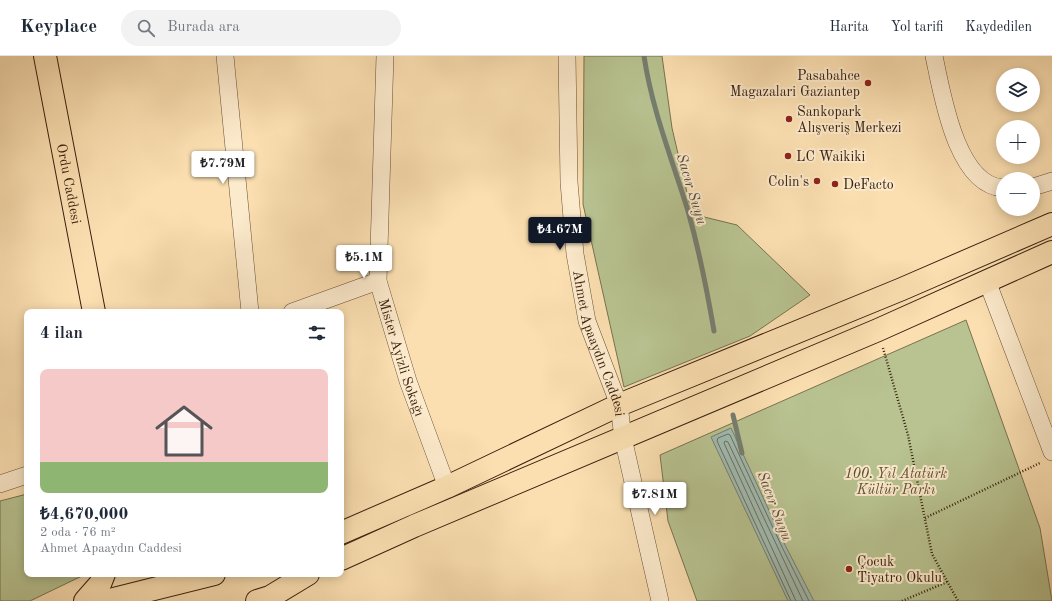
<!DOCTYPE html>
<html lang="tr">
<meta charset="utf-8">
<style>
:root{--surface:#fff;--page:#f2f2f3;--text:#1f2937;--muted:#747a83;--line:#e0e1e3;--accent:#111827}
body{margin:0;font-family:"Old Standard TT",serif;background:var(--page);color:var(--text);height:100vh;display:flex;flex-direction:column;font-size:15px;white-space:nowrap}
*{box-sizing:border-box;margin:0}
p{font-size:13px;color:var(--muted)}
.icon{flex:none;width:22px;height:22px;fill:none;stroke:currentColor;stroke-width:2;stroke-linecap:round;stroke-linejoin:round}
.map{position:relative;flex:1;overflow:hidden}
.sheet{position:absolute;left:24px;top:253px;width:320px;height:268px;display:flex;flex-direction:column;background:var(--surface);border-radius:8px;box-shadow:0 2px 10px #0003}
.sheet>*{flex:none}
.buttons{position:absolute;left:996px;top:12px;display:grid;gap:8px}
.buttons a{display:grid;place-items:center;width:44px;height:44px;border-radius:50%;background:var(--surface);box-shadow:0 2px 10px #0003;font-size:20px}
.price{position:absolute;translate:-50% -34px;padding:0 9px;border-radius:4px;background:#fff;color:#222;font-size:13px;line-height:26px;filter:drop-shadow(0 1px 2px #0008)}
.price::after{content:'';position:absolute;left:50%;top:24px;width:12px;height:9px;margin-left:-6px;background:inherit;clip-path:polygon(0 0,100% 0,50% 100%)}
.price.current{background:var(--accent);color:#fff}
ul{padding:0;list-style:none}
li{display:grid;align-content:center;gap:8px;height:212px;padding:0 16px}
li+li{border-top:1px solid var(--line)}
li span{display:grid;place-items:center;height:124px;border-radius:8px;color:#555}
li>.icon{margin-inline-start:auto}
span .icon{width:72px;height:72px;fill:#fffc;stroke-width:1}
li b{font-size:17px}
h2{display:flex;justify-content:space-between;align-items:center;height:48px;padding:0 16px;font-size:17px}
header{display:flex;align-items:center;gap:24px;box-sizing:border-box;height:56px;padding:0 20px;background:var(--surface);border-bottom:1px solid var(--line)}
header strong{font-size:19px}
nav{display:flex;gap:22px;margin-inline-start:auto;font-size:14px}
.search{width:280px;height:36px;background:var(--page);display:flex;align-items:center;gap:10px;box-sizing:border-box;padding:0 14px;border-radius:22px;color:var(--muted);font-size:15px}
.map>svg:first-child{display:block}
.green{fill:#b8c391;stroke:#787250}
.water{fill:#a0bcb2;stroke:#767e70}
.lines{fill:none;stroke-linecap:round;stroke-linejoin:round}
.shore{stroke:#6c6e60;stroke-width:1}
.stream{stroke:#767e70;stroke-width:5}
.minor-casing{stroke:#695037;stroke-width:18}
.major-casing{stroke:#38200e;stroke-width:24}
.path{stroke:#38200e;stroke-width:2.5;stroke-dasharray:1 2;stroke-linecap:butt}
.minor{stroke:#fceacc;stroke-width:17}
.major{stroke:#fbdfb1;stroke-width:22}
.poi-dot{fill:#8f2418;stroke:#fceacc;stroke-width:1.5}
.labels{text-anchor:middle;stroke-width:4;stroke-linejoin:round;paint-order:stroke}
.poi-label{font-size:14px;fill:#38200e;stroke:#fceacc;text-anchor:start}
.street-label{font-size:14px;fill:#38200e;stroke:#fceacc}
.park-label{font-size:14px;font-style:italic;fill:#5e5135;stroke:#fceacc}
.water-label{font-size:15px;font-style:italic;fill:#574f3f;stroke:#fceacc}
</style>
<header>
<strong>Keyplace</strong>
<div class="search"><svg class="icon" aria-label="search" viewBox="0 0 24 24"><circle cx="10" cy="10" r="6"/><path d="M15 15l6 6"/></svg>Burada ara</div>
<nav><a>Harita</a><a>Yol tarifi</a><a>Kaydedilen</a></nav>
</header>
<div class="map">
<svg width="1052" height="545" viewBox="0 0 1052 545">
<rect width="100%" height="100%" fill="#fbdfb1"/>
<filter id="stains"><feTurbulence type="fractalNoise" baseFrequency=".005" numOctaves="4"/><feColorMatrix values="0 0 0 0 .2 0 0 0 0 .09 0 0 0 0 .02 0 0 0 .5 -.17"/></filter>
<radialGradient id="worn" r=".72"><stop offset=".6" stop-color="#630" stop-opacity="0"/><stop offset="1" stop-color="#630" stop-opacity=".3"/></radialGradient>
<path class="green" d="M584,0H662L672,72L692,158L737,169L810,239L750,280L624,331L583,148Z
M966,264L1040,472L1052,545H697L668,465L660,399Z
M27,438V518H86L30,545H0V445Z"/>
<path class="water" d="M731,372L785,489L814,545H788L711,381Z"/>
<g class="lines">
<path class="shore" d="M791,545L717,385L718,382L728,378L730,379L782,491L809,545
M796,545L724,387L725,385L728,386L803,545"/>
<path class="stream" d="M644,0C652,54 672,103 688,155C699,194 707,234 714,275
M733,359L742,397"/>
<g class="minor-casing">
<g id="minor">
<path d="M225,0L250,256"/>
<path id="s1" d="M385,0L378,225L408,325L447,431"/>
<path id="s2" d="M567,0L569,126L575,198L587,265L619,349L623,382L660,545"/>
<path d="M934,0C942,37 956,129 1003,132"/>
<path d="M1033,131L1052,125"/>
<path d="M987,225L1052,396"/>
<path d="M292,256L378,225"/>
<path d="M0,428L27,419"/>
</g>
</g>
<g class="major-casing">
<g id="major">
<path id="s3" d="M45,0L94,256"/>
<path d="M341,477L447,431L619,349L902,233L1052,168"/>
<path d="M341,503L414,470L878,274L1052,196"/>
<path d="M85,545L100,528L104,518"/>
<path d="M106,545L214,518"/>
<path d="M257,545L270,541L308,518"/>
</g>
</g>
<path class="path" d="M883,292L908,379L932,498L958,545
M925,462L1040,407
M902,545L947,526"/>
<use href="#minor" class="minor"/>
<use href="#major" class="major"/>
</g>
<g class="poi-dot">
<circle cx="868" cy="27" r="4"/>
<circle cx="789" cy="63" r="4"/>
<circle cx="788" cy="100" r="4"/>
<circle cx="817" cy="125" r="4"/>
<circle cx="835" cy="128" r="4"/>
<circle cx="849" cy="513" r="4"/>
</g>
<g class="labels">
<g class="poi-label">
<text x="860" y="24" text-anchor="end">Pasabahce<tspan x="860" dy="16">Magazalari Gaziantep</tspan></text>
<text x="797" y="60">Sankopark<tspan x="797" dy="16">Alışveriş Merkezi</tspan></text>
<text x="796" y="105">LC Waikiki</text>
<text x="809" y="130" text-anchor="end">Colin's</text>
<text x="843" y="133">DeFacto</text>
<text x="857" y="510">Çocuk<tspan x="857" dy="16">Tiyatro Okulu</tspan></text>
</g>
<g class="street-label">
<text dy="5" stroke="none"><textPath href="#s3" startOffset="130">Ordu Caddesi</textPath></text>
<text dy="5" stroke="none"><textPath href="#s2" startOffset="291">Ahmet Apaaydın Caddesi</textPath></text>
<text dy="5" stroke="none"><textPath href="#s1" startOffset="305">Mister Ayizli Sokağı</textPath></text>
</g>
<g class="park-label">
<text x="896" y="422">100. Yıl Atatürk<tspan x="896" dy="16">Kültür Parkı</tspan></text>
</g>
<g class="water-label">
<text transform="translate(692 133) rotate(73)" y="5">Sacır Suyu</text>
<text transform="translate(775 450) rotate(69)" y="5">Sacır Suyu</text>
</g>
</g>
<rect width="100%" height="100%" filter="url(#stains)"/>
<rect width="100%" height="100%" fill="url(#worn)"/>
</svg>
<div class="buttons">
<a><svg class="icon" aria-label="layers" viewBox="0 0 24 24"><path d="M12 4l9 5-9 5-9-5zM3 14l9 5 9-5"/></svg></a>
<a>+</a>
<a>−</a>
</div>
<b class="price" style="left:223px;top:129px">₺7.79M</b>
<b class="price current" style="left:560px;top:195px">₺4.67M</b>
<b class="price" style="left:364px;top:223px">₺5.1M</b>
<b class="price" style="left:655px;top:460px">₺7.81M</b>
<section class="sheet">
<h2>4 ilan<svg class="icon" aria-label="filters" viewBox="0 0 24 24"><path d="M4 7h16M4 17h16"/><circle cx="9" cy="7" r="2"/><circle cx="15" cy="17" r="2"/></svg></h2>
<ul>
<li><span style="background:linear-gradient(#f6c9c9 75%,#8fb573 0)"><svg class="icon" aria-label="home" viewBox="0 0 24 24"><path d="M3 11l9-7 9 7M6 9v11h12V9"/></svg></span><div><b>₺4,670,000</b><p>2 oda · 76 m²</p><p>Ahmet Apaaydın Caddesi</p></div></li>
</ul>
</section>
</div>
